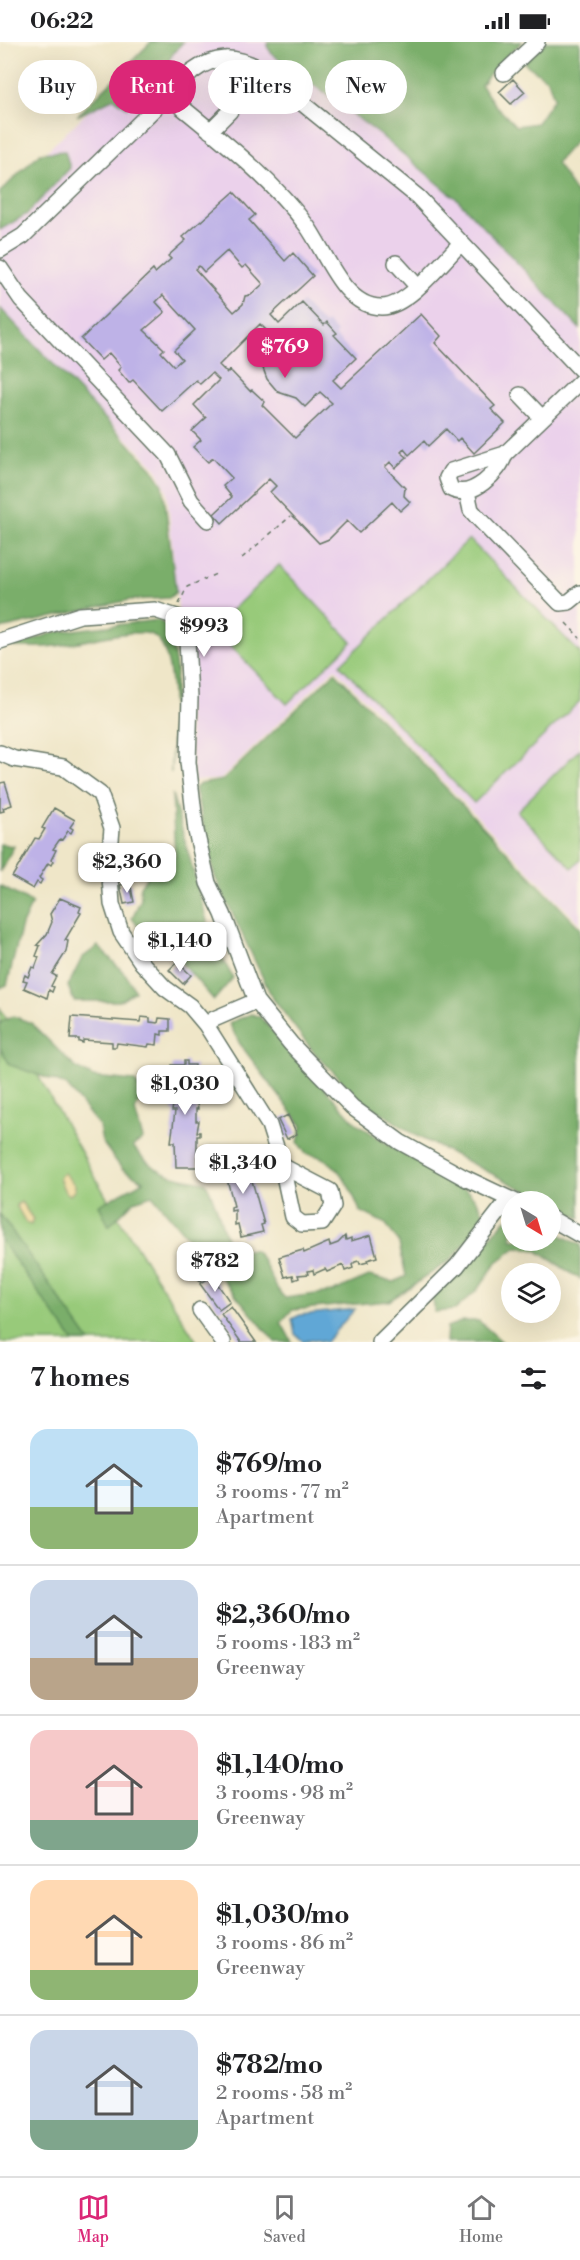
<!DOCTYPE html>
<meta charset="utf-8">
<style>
:root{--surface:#fff;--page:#f6f6f6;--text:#202124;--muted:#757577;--line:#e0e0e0;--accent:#db2777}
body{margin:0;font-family:"Libre Bodoni",serif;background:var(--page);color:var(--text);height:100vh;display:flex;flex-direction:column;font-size:22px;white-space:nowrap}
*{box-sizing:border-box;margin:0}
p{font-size:20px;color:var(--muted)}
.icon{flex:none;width:33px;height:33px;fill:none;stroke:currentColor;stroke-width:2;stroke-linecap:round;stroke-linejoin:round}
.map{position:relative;height:1300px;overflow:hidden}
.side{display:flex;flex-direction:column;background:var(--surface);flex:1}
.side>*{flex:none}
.banner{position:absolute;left:18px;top:18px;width:544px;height:54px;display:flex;gap:12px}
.needle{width:39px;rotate:142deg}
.buttons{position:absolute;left:501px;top:1149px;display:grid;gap:12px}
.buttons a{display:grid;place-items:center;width:60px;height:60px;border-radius:50%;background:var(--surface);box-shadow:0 6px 24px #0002;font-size:30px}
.price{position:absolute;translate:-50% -51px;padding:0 14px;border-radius:12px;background:#fff;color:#222;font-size:20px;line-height:39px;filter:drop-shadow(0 2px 3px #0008)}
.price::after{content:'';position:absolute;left:50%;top:36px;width:18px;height:14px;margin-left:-9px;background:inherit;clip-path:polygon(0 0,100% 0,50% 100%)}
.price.active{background:var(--accent);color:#fff}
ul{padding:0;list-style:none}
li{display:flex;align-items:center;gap:18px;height:150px;padding:0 30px}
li+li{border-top:2px solid var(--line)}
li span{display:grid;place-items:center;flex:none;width:168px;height:120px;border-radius:18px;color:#555}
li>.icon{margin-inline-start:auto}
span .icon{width:72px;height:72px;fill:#fffc;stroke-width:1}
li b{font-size:26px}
h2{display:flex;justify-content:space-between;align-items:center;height:72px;padding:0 30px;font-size:26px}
.tag{padding:0 21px;border-radius:27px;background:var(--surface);box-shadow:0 6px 24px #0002;font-size:21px;line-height:54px}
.tag.active{background:var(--accent);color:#fff}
.status{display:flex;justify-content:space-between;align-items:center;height:42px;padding:0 30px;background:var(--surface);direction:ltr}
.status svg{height:16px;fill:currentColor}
.tabs{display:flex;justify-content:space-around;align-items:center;height:84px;border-top:2px solid var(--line);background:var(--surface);font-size:16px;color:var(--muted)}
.tabs a{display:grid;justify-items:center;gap:3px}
.tabs .active{color:var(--accent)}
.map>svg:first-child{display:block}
.built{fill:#ebd1eb}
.green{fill:#98ca7a;stroke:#5c8457;stroke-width:1.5}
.forest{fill:#7aae6a;stroke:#4c764f;stroke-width:1.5}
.sand{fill:#eeda9e;stroke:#868c69;stroke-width:1.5}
.water{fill:#60a7d6;stroke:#407285;stroke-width:1.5}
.building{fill:#beb2e7;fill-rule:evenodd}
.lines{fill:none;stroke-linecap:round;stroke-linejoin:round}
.minor-casing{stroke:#687868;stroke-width:18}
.path{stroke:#687868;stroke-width:1.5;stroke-dasharray:4.5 4.5;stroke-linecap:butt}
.minor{stroke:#fff;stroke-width:15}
</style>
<div class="status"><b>06:22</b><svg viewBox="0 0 49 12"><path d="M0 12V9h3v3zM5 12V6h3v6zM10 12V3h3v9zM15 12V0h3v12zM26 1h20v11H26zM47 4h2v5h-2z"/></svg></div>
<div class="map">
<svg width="580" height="1300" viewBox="0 0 580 1300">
<rect width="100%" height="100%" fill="#fcf5e5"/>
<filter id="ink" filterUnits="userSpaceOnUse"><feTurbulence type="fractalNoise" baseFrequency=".0167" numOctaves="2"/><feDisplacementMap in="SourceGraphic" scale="12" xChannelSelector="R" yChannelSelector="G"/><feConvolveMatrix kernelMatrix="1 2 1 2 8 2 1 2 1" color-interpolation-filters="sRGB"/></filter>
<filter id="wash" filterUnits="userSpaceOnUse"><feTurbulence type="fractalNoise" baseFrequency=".008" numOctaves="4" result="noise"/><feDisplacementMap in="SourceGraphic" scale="24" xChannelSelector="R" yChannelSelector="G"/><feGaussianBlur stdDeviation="1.35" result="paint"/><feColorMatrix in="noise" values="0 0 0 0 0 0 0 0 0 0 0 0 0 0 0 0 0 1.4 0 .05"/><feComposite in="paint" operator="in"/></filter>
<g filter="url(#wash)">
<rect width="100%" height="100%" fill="#efe6c8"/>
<path class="built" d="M160,0H325L580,268V882L335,626L221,737L194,739L167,448L155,424L0,274V154Z"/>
<path class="green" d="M469,497L580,611V659L474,761L340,623Z
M279,523L352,600L287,662L213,586Z
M580,707V818L572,826L517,769Z
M0,966L116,1172L197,1300H0Z"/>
<path class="forest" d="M151,0H183L172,13L158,41L127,65L114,56L77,74Z
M268,0H522L495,25L481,43L494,62L516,84L537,81L554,56L548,38L524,21L546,0H580V94L556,121L580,157V287L458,158L379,92L272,12L267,4Z
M65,109L70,126L27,172L0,188V150L40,111Z
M0,266L152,426L163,443L176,550L169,556L129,558L0,587Z
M158,578L170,586L176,627L171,731C171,704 181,602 150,592C131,586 77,602 55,604C41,606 27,605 13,605L56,590Z
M335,630L580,886V1176L415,1093L358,1055L312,1008L272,955L215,835L195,746L200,742L223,738Z
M172,752L212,897L233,936L214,958L168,905L142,890L132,876L141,857L140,844L155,826L164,828L175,814Z
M0,802L14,804L0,830Z
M0,844L32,861L22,883L7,943L0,946Z
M98,904L126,933L135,949L119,959H74L68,944L82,916Z
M251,972L260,975L355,1080L395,1107L465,1147L477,1159L483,1169L482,1181L451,1218L389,1259L292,1268L281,1280L292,1300H275L152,1153L134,1159L109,1184L99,1163L144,1139L122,1127L102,1100L99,1084L66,1043L10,1023L0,1006V981L13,974L31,981L75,1025L93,1035L134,1039L143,1050L135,1069L143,1097L133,1104C151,1131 175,1136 205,1140C218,1161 221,1186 231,1208H254C271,1224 269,1241 285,1256L332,1250L369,1234L394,1240L406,1234L399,1201L386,1182L360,1169C350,1144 336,1113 306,1112L298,1100L302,1084L240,1002L229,981Z
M0,1172L90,1300H74L0,1197Z
M506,1177L511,1178L512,1198H550L551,1188L580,1203V1237L536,1208L517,1205L497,1220L477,1248L455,1268L435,1270L432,1254L464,1227Z
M463,1279H479L502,1300H446L447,1285Z"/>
<path class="sand" d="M64,1131L75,1143V1148L70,1153L65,1150L59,1136L61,1133Z
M21,1160L33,1177L31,1183L26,1181L16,1163Z"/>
<path class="water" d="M355,1267L326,1300L311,1297L304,1300L295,1292L292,1277L300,1273Z"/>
<g id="blocks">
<path class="building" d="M513,37L525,50L511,62L499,50Z
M234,150L255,173L249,178L285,219L293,211L313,234L271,273L279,282L302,260L324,283L327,280L337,291L334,293L356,316L333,338L341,346L421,272L441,294L435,301L495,364L491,367L505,381L474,411L460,396L457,399L446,387L428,404L424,399L409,413L404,407L401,410L407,415L395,426L390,420L385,425L405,446L404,454L410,460L400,469L392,460L359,491L347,479L329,497L319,501L270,450L276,444L269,437L222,481L214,472L232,455L223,444L232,436L213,416L208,420L193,405L201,398L192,389L206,376L194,363L219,338L212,331L200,342L196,338L162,369L133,338L129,341L118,328L121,325L109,311L101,318L81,297L153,228L155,231L171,217L168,214L186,198L183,195ZM227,209L242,226L246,223L263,242L251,253L245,254L243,262L234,270L195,227L199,224L204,230ZM163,253L195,288L174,308L182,317L174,324L161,310L164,307L144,288L165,270L156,260ZM260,282L269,291L251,309L260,318L267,337L278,350L296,356L305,365L320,350L332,361L295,396L262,363L265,360L252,348L250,349L230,328L227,331L219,323Z
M5,740L12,763L3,766L4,769L0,770V741Z
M54,766L75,778L70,785L73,787L71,791L68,789L62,798L60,797L53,807L56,808L51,818L53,819L51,823L48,821L39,836L42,838L40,842L37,840L33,847L12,835L35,796L39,797L45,787L42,786Z
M130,841L134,860L124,862L120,843Z
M60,856L81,865L79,870L81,871L65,898L68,899L66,910L52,932L56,934L51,944L54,945L52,950L49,948L47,956L24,946L27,939L23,938L25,933L28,935L32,925L35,926L39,915L36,914L40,904L37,903L47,892L52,880L50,872Z
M177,920L191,933L183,942L169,928Z
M72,975L140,980L141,975L150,976V980L158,981L159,976L170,977V989H162V993L158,992L157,1003L149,1002L148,1005L117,1001L116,1005H112V1000L83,998V1001L79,1000V997H70Z
M184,1019H187V1023H195V1031H198V1035H195V1053H200V1057H196L198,1067H196V1079H199L197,1090H200V1094H197V1111H202L203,1115H197L198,1125H176L175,1100H171L175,1069H172L174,1057H172L174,1036H169V1032H173L172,1023H184Z
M288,1073L297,1092L287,1097L278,1078Z
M238,1111L239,1114L246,1113L248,1122L251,1121L249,1125L253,1135H251L264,1182L261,1183L263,1190L241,1195L238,1182L235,1183V1168L231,1169V1165L234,1164L222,1118Z
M371,1193L377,1215L367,1218L368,1220L360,1222L359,1219L355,1220L352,1223L353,1226L345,1229L343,1223L327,1230L325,1227L314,1232L313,1228L308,1229L309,1232L298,1233L299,1236L294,1238L293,1233L285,1235L279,1215L303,1208L304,1211L329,1200L330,1204L338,1201L345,1194L346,1198L351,1196V1199Z
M197,1212L211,1231L200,1239L186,1220Z
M212,1234L230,1260L219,1268L200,1242Z
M231,1265L256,1300H241L221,1272Z"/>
</g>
</g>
<g filter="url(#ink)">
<use href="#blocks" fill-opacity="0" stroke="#687868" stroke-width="1.5"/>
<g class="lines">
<g class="minor-casing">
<path id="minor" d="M504,31L537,0
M167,53C215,93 270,134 307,184C326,210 343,265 381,265C407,266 443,219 461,201
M210,89L230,69
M0,208L23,194L192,30C215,13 235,13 260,27L418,155L580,327
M396,221L417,244
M0,226L21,257L168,413L191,459L208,478
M520,353L542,376
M505,412L451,429L447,436L451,447C471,458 500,430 505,412L580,340
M467,450L471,468L478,476L560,561L569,560L580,551
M0,599L80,573L155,568L186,578L190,656L188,720L196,789L208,841L223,872L256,959L291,1002L352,1065L400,1100L465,1136L516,1160
M0,711L14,717L63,725L100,752L112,786L109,822L112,862L121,890L142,921L165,946L190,964L206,983
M256,959L214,977L206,983L269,1083L282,1124L293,1175L302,1182L322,1181L333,1164L330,1149L282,1124
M550,1176L580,1193
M200,1268L223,1300
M380,1300L457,1224L509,1157"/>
</g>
<path class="path" d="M242,516L291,474
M179,562L187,545L216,532
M566,581L580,596"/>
<use href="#minor" class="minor"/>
</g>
</g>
</svg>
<div class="buttons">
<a><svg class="needle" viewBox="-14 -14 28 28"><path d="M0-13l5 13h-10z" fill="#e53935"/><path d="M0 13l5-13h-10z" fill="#757577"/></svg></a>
<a><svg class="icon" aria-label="layers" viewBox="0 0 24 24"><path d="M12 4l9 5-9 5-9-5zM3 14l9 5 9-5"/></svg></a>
</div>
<b class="price active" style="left:285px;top:337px">$769</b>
<b class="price" style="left:204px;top:616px">$993</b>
<b class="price" style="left:127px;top:852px">$2,360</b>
<b class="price" style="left:180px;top:931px">$1,140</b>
<b class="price" style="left:185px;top:1074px">$1,030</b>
<b class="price" style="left:243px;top:1153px">$1,340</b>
<b class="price" style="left:215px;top:1251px">$782</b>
<div class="banner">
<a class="tag">Buy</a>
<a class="tag active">Rent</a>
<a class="tag">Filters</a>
<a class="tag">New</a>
</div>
</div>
<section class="side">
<h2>7 homes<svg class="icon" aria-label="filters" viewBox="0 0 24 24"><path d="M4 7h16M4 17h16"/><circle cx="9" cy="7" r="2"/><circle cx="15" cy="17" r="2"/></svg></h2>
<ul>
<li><span style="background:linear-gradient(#bfe0f5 65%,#8fb573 0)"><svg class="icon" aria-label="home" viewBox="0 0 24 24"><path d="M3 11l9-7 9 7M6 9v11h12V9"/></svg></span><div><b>$769/mo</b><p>3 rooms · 77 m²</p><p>Apartment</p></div></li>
<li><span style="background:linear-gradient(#c9d6e8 65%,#b9a48a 0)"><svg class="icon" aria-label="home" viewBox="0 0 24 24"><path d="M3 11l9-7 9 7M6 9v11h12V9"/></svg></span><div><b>$2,360/mo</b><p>5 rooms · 183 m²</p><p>Greenway</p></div></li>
<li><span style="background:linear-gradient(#f6c9c9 75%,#7fa58c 0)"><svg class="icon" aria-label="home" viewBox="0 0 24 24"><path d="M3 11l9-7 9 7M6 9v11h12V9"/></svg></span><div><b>$1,140/mo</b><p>3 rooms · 98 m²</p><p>Greenway</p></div></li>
<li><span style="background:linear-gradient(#ffd9b3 75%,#8fb573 0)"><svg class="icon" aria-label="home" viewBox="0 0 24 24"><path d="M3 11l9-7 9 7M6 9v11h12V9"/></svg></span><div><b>$1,030/mo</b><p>3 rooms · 86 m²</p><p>Greenway</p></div></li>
<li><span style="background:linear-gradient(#c9d6e8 75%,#7fa58c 0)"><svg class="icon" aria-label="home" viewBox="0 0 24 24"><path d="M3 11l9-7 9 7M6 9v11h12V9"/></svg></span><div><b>$782/mo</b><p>2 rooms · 58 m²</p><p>Apartment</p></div></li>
</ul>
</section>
<nav class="tabs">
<a class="active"><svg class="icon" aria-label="map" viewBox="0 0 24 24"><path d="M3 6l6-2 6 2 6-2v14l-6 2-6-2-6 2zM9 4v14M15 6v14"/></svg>Map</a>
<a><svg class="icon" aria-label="saved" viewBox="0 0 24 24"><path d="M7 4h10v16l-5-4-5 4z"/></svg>Saved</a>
<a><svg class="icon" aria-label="home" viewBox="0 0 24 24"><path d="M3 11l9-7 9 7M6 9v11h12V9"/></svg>Home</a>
</nav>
